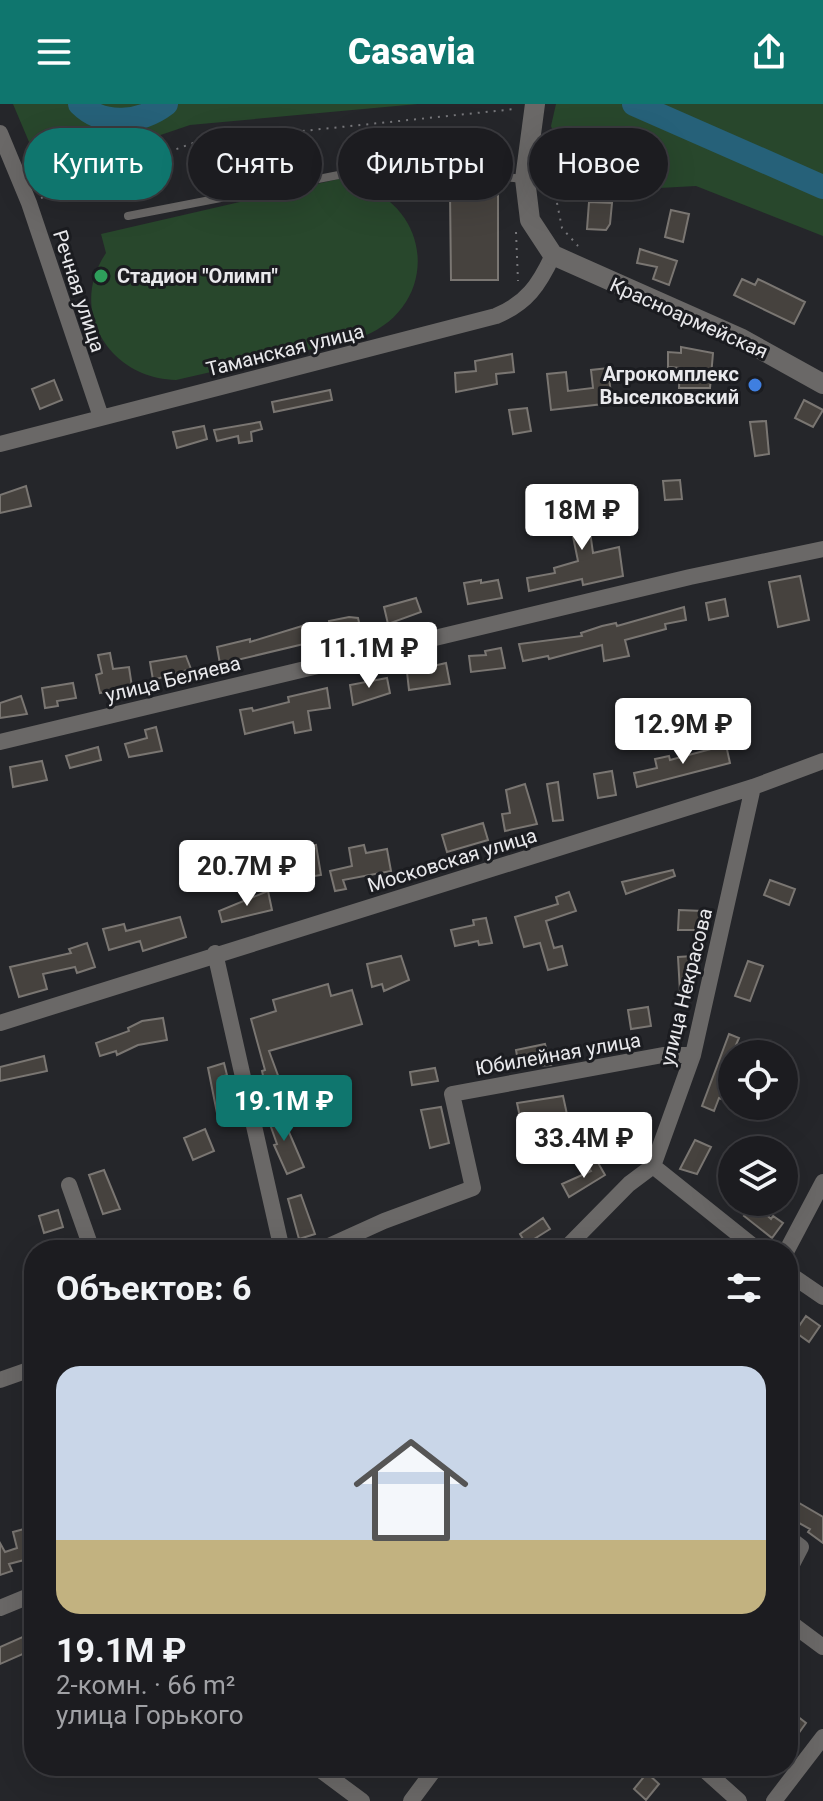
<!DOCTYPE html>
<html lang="ru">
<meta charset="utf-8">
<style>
:root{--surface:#1c1c20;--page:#252529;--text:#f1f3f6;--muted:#a0a1a5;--line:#3a3a3e;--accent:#0f766e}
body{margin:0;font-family:Roboto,sans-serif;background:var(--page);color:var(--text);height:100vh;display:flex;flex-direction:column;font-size:30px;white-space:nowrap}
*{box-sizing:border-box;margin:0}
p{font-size:26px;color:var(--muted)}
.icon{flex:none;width:44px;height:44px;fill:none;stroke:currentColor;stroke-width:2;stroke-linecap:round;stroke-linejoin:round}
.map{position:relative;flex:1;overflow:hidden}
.panel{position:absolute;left:24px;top:1136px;width:774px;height:536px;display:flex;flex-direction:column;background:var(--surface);border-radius:32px;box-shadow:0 8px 32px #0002,0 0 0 2px var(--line)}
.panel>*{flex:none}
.hud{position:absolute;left:24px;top:24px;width:776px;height:72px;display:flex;gap:16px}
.fabs{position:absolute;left:718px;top:936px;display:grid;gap:16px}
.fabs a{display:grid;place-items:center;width:80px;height:80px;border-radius:50%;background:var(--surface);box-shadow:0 8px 32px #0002,0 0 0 2px var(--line);font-size:40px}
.price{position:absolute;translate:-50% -68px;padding:0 18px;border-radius:8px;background:#fff;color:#222;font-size:26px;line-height:52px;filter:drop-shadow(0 2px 4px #0008)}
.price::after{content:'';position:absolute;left:50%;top:48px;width:24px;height:18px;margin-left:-12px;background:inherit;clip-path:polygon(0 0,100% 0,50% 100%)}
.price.on{background:var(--accent);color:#fff}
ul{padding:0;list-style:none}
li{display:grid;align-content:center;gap:16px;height:424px;padding:0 32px}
li span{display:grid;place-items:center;height:248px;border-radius:24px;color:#555}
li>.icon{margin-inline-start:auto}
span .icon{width:144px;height:144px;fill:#fffc;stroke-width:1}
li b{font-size:34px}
h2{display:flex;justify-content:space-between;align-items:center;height:96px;padding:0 32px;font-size:34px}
.tag{padding:0 28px;border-radius:36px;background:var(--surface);box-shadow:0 8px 32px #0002,0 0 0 2px var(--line);font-size:28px;line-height:72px}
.tag.on{background:var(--accent);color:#fff}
header{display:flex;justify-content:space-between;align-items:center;height:104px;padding:0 32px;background:var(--accent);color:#fff;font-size:36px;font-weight:800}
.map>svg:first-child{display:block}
.green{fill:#28472c}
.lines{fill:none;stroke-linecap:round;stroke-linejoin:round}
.river{stroke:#266179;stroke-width:24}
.building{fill:#46423e;stroke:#7a7672;stroke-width:2}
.path{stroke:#77777b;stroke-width:2;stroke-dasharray:2 6;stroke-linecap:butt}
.service{stroke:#6a6867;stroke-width:8}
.minor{stroke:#6a6867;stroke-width:16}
.tertiary{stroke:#6a6867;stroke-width:20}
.leisure-dot{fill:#2e9e5b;stroke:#1b1c20;stroke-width:3}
.shop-dot{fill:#3f7fe0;stroke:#1b1c20;stroke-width:3}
.labels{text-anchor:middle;stroke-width:6;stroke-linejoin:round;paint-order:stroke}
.poi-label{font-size:20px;font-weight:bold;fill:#e9e9ec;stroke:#1b1c20;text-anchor:start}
.street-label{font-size:20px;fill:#e9e9ec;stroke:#1b1c20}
</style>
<header><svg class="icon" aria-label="menu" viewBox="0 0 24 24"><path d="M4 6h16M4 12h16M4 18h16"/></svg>Casavia<svg class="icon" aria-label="share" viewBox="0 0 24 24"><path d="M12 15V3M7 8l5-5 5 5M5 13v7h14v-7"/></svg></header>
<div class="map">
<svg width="823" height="1697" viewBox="0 0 823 1697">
<rect width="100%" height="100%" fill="#25262a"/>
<path class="green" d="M13,0H418L190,21L43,71Z
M556,0H823V132L696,82L641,85L575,55L565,59L551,22Z
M356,71L358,80C438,107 438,209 356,235L176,276C110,275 67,207 106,149L101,130Z"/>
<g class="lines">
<path class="river" d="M80,0C103,23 141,19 166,0
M634,0L823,83"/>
</g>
<path class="building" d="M450,88H498V176H451Z
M589,98L612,99L610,120L606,126L587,125Z
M671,106L689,110L683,138L665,133Z
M640,145L677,157L669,181L653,175L657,163L637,159Z
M742,175L755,181L758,175L805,198L794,220L734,191Z
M681,243L713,249L710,284H679L680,264L668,263V248L681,249Z
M512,250L514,268L496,270L497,280L456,288L455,269L476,267L475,257Z
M608,264L612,299L551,306L547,270L566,268L568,287L593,284L591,266Z
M54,276L62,296L40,305L32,285Z
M330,286L332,296L274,308L272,298Z
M804,296L823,306L813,323L795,314Z
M527,304L531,327L513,330L509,306Z
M766,317L769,350L755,352L750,318Z
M260,318L262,325L251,328L252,337L239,339L238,332L217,337L214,326Z
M204,322L207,335L177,344L173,328Z
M680,376L682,395L665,396L663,377Z
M26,382L31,402L0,409V391Z
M584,385L593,449L619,443L623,472L583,481L582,475L529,487L527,474L555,469L554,464L578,457L564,388Z
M800,472L809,516L778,523L769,478Z
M481,476V479L498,476L502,494L468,500L464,479Z
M416,494L421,508L388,520L384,503Z
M725,495L728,512L709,516L706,499Z
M684,503L686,516L665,520L666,525L625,536L629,552L604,557L602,541L549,555L548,552L523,557L519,540L582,532L581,529L602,522L616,519L617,522Z
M349,513L358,514L361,527L332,537L329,517Z
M302,522L308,539L220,560L217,543L250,535V538Z
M501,544L505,564L471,568L469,552L486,551L485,547Z
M110,549L113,565L129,563L132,583L100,589L96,571L102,569L98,551Z
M186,552L191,565L153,576L150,558Z
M446,559L450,580L409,586L407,568Z
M387,574L390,589L353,601L350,581Z
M73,579L76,594L57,597L58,602L45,604L42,584Z
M327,584L330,604L308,607L311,626L295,629L293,618L245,630L240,606L252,604L253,607L289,598L288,593Z
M21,592L27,610L0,614V599Z
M156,623L162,647L129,653L125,640L147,634L145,626Z
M726,641L730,659L637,683L634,669L657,664L655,655L669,652L670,656Z
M98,643L101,656L70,664L66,652Z
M42,657L47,676L13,683L10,663Z
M612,667L616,691L598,694L594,670Z
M558,678L563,716L553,717L547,680Z
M525,680L537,720L505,727L502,710L510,709L506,686Z
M483,719L488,736L447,748L442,731Z
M316,741L321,771L302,774L297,744Z
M364,741L366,749L387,745L391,767L343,776L346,785L335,787L330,767L352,762L349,744Z
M673,766L675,772L626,790L622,778Z
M770,776L795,785L789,801L764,791Z
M268,787L272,806L222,818L219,807Z
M569,788L576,807L546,817L554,844L562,842L567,861L548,866L540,839L524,843L515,813L558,800L556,793Z
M679,806L703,807V826H678Z
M180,813L186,833L143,847L140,837L109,846L103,825L124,820L126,827Z
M486,814L492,839L479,841L478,837L455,842L451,826L474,821L473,816Z
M87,839L95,863L77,869L75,863L43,870L47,885L19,893L10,863L71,849L69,845Z
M401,852L409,876L384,887L382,880L372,883L367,860Z
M693,852L690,888H680L678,853Z
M748,857L763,862L750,897L735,892Z
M328,880L331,892L352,886L362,920L269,947L283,985L261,990L259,977L264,976L262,967L265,966L251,915L276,907L273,896Z
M648,903L651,922L631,925L628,906Z
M163,914L167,936L138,941L117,951L116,947L100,952L96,939L129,927L128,924L142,917Z
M729,930L739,934L732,950V999L719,994L714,1007L702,1002Z
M545,940L551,961L519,963L516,946Z
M44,952L47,967L0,977V963Z
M224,959L227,971L221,973L234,1014L219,1019L208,964Z
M435,964L438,977L412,981L410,968Z
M563,992L568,1015L551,1018L550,1012L521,1018L517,999Z
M441,1003L449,1039L430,1044L421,1006Z
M279,1005L304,1063L287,1070L274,1041L277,1040L266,1009Z
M205,1025L214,1047L193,1056L184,1034Z
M695,1036L711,1043L697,1070L680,1065Z
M597,1057L605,1071L569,1093L562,1080L591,1067L588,1062Z
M104,1066L120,1105L103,1110L89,1071Z
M301,1091L315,1130L299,1135L288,1095Z
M755,1100L771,1115L773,1112L783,1119L772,1134L744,1112Z
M58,1106L63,1123L44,1129L39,1112Z
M543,1114L550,1125L526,1140L520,1130Z
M806,1212L820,1222L809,1238L795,1228Z
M794,1396L823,1413V1439L808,1428L810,1425L788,1413Z
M24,1425L32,1454L9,1460L12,1467L0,1471V1439L5,1448L17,1444L13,1428Z
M27,1531L32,1546L0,1560V1543Z
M788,1605L806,1619L788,1644Z
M647,1669L659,1680L646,1696L634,1685Z"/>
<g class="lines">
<path class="path" d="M546,44L562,124L578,142
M41,94L196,38L515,5
M516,128L518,177"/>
<path class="service" d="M128,112L354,68L417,64L524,75"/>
<path class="minor" d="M0,29L29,99L101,313
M0,340L496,212C527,199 539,181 553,151
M0,638L690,473L823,445
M215,849L282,1146
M0,919L753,683L823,657
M653,1062L758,1146
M69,1081L92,1146
M320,1146L384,1117L473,1084L452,990L663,951H693
M564,1146L629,1080L653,1062L693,951L753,683
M787,1146L823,1078
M788,1169L823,1193
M0,1276L34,1264
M788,1433L801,1443L788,1468
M0,1504L34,1490
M788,1517L823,1543
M315,1662L362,1697
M700,1662L739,1697
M411,1697L437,1662
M774,1697L823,1633"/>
<path class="tertiary" d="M535,0L525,75L530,116L553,151L742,235L823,280"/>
</g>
<circle class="leisure-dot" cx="101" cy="172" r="8"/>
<circle class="shop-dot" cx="755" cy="281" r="8"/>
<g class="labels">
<g class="poi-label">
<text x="117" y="179">Стадион "Олимп"</text>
<text x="739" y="277" text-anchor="end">Агрокомплекс<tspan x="739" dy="23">Выселковский</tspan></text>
</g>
<g class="street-label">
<text transform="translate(79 187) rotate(72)" y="7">Речная улица</text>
<text transform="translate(689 214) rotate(24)" y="7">Красноармейская</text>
<text transform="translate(285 246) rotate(-14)" y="7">Таманская улица</text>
<text transform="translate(173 575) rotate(-14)" y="7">улица Беляева</text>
<text transform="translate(452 756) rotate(-17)" y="7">Московская улица</text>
<text transform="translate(686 883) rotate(-76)" y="7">улица Некрасова</text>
<text transform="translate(558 950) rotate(-10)" y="7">Юбилейная улица</text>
</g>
</g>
</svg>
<div class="fabs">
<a><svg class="icon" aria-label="locate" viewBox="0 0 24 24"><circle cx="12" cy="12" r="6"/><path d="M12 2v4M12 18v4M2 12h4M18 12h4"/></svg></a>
<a><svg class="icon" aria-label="layers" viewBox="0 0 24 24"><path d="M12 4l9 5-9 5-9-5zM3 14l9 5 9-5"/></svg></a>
</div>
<b class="price" style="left:582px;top:448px">18M ₽</b>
<b class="price" style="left:369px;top:586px">11.1M ₽</b>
<b class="price" style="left:683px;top:662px">12.9M ₽</b>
<b class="price" style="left:247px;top:804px">20.7M ₽</b>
<b class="price on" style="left:284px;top:1039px">19.1M ₽</b>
<b class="price" style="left:584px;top:1076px">33.4M ₽</b>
<div class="hud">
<a class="tag on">Купить</a>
<a class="tag">Снять</a>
<a class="tag">Фильтры</a>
<a class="tag">Новое</a>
</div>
<section class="panel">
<h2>Объектов: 6<svg class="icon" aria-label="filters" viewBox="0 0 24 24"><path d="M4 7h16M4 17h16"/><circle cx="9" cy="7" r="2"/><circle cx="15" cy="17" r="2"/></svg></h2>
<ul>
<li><span style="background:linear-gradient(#c9d6e8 70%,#c2b280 0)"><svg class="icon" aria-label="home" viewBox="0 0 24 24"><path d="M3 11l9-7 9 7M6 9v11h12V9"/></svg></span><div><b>19.1M ₽</b><p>2-комн. · 66 m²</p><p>улица Горького</p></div></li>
</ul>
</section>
</div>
